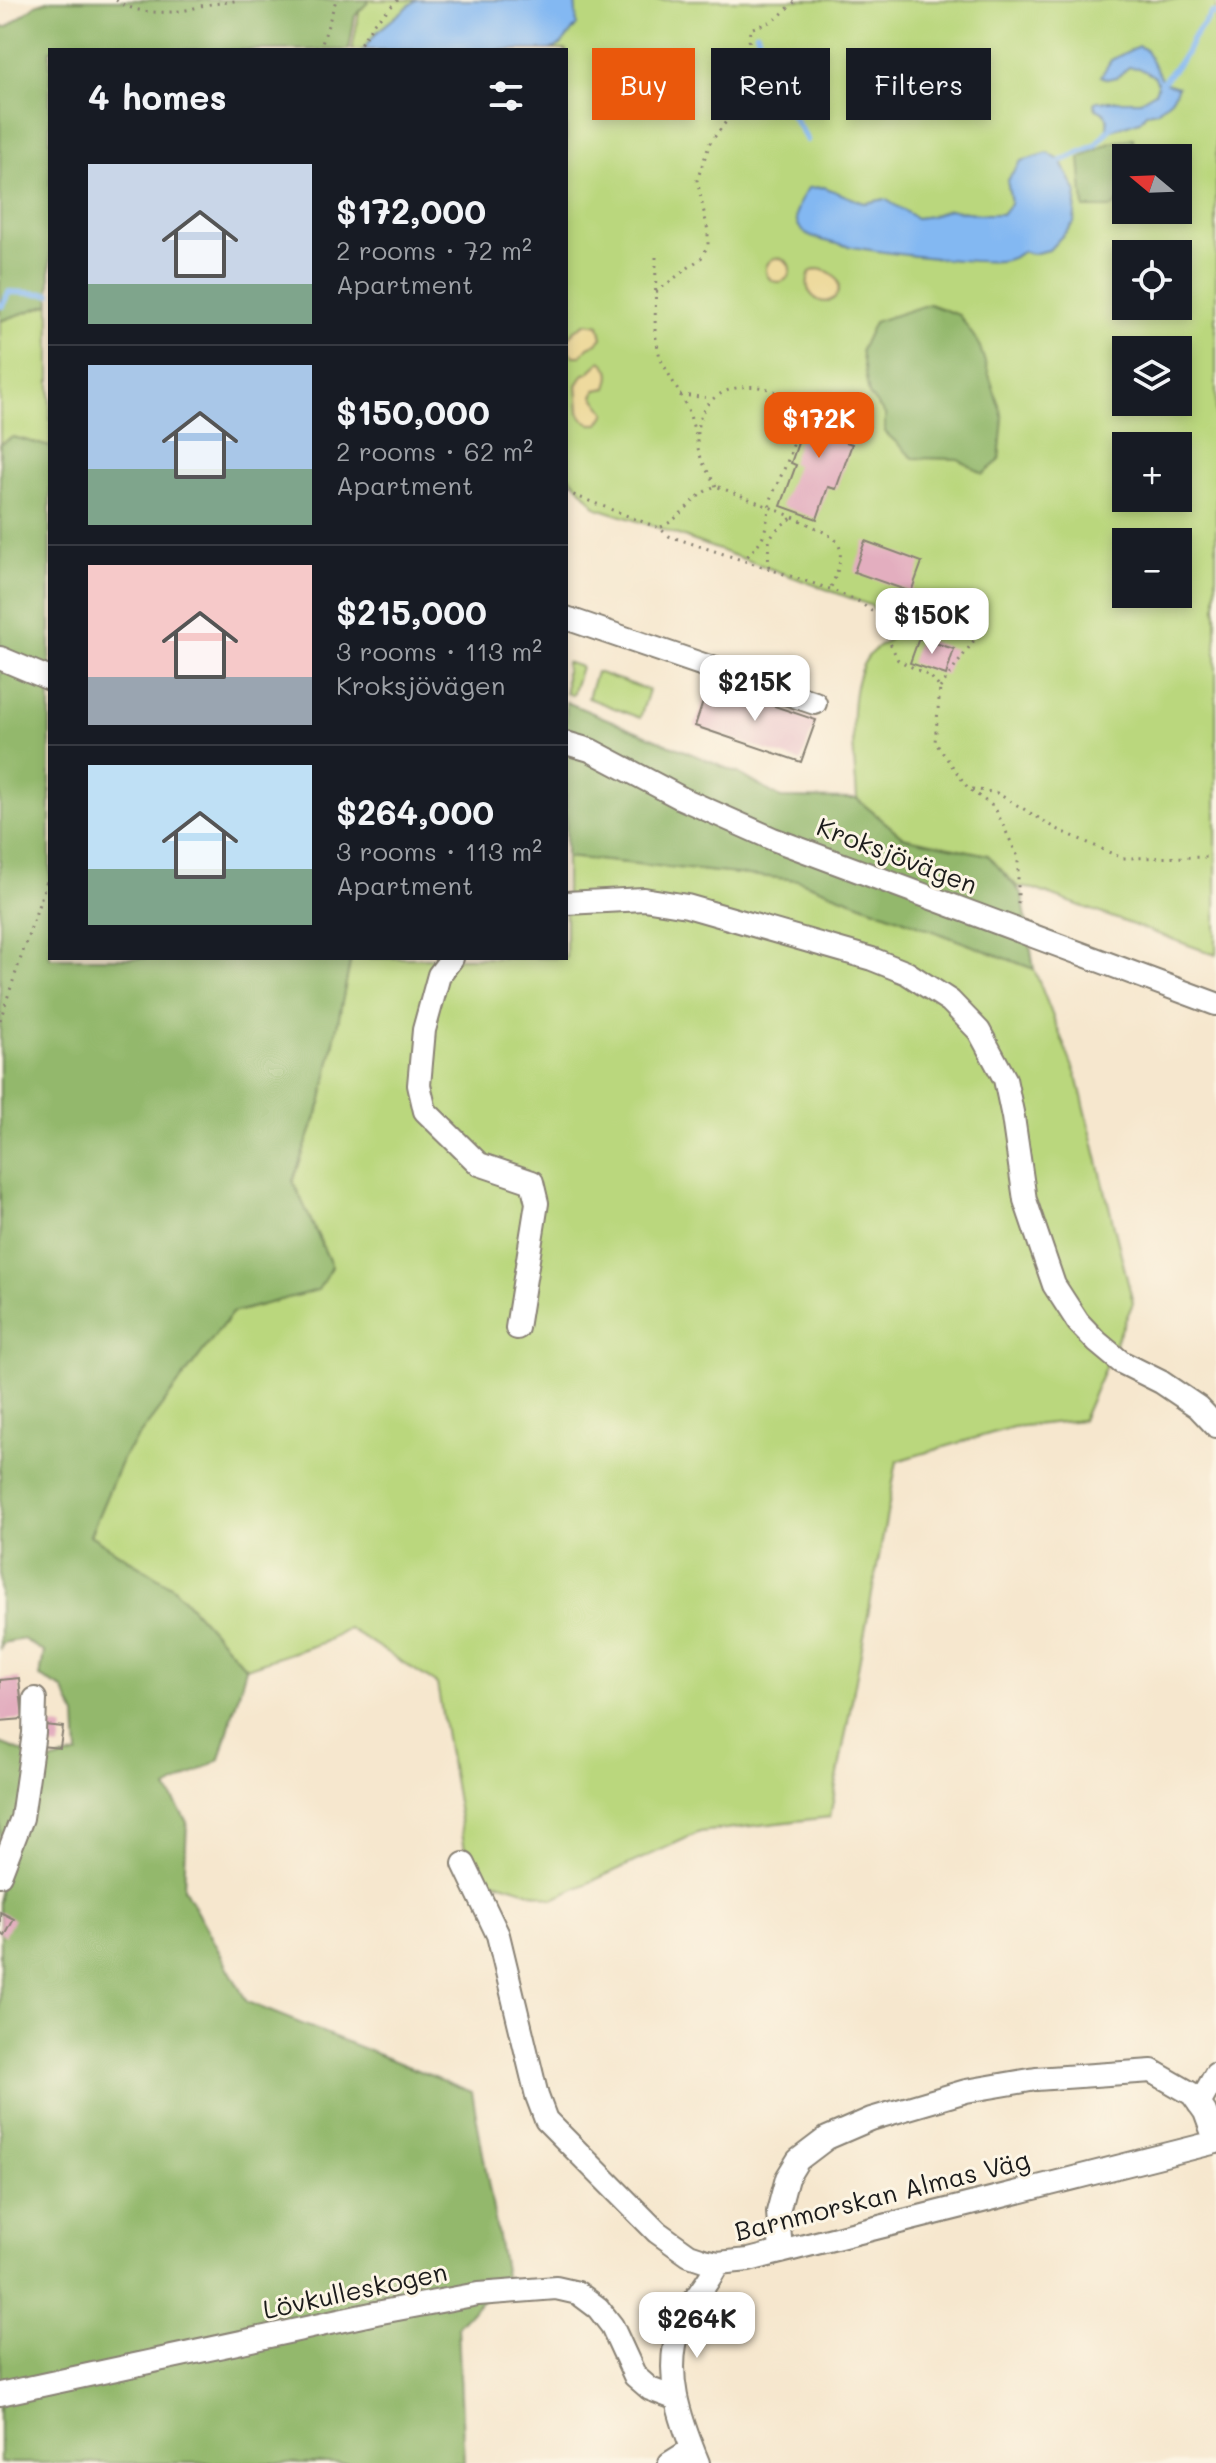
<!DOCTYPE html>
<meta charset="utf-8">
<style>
:root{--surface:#171b24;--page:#242831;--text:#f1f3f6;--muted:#9ea1a6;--line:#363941;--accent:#ea580c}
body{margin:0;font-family:Mali,sans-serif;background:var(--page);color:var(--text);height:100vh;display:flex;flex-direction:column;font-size:30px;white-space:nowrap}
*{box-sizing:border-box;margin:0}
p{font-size:26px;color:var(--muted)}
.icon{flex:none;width:44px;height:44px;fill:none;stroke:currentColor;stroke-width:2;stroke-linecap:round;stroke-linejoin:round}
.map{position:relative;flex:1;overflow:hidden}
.details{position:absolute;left:48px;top:48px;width:520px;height:912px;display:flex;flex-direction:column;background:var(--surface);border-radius:0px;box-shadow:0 4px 12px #0003}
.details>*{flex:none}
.guide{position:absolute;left:592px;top:48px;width:504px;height:72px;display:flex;gap:16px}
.needle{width:52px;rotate:289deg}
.buttons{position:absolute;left:1112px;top:144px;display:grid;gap:16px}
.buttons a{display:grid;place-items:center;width:80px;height:80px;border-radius:0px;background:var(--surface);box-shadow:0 4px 12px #0003;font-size:40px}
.price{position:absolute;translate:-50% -68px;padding:0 18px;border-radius:16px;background:#fff;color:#222;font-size:26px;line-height:52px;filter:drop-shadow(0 2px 4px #0008)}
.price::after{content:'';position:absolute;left:50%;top:48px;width:24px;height:18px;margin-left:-12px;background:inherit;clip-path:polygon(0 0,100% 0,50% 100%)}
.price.selected{background:var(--accent);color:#fff}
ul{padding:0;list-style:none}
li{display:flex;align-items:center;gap:24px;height:200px;padding:0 40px}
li+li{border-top:2px solid var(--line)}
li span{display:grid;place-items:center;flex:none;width:224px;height:160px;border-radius:0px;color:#555}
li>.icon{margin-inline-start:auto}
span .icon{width:96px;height:96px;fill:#fffc;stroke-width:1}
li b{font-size:34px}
h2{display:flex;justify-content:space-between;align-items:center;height:96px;padding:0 40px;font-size:34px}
.tag{padding:0 28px;border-radius:0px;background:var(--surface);box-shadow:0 4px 12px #0003;font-size:28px;line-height:72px}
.tag.selected{background:var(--accent);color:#fff}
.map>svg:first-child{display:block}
.green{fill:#bad77d;stroke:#6b7a4c;stroke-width:2;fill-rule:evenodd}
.forest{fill:#93b86c;stroke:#586a44;stroke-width:2}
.sand{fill:#eeda9e;stroke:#857b5d;stroke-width:2}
.water{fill:#83b8f2;stroke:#506a87;stroke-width:2}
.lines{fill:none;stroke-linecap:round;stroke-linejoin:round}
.stream{stroke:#83b8f2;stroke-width:6}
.building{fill:#e3aebf}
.minor-casing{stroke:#898275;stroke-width:26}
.path{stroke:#898275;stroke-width:3;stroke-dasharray:2 6;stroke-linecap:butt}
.minor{stroke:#fff;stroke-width:22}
.labels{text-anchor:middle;stroke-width:6;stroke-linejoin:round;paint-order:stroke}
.street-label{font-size:26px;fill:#1c1c1c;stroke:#fcf5e5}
</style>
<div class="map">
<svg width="1216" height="2463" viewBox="0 0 1216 2463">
<rect width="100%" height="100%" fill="#fcf5e5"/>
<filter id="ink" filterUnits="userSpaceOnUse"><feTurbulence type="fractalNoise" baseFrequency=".0125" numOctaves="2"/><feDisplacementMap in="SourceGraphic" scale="16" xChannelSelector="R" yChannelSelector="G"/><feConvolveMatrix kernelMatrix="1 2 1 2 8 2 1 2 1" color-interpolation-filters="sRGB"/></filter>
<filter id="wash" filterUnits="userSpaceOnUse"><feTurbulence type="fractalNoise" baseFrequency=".006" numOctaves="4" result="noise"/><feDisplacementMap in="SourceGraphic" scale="32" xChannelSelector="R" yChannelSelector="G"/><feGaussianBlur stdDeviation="1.8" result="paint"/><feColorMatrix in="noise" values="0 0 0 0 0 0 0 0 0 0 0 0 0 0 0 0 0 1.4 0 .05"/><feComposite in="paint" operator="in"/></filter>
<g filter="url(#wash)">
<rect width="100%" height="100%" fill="#f6e7ce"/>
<path class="green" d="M329,0H1216V955L1034,889L1018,887L996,865L903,837L857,799C855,760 843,686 870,654C875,648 884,644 890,639L872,606L659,528L597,508L566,472V50H352L359,13ZM1126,158H1178V210H1126ZM1126,254H1178V306H1126ZM1126,350H1178V402H1126ZM1126,446H1178V498H1126ZM1126,542H1178V594H1126Z
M50,304V447L14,437L0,444V321Z
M566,662L581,667L572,695L566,693Z
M596,672L649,690L640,718L588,698Z
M566,857L798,880L1034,969L1078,1080L1133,1303L1082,1420L1013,1427L897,1461L830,1817L700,1832L553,1899L469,1873L437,1684L348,1628L324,1642L246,1668L174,1588L90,1535L123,1457L232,1313L317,1290L332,1267L293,1182L322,1100L351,958H566Z"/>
<path class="forest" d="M51,0H370L355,16L349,50H50V304L0,321V27H7L36,5Z
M1133,138L1135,158H1126V194L1112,208H1084L1080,158L1110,143Z
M929,304L959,315L979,344L1003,418L999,461L983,474L958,459L913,458L885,432V414L869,395L861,350L874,322Z
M13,437L50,447V958H351L322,1100L293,1181L332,1267L318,1290L232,1313L123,1457L90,1535L174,1588L246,1668L220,1759L167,1789L187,1822L184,1888L247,2002L472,2092L505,2276L458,2326L464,2463H0V1743L49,1762L78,1754L76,1716L63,1689L40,1677L44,1652L23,1639L3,1643L0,1648V444Z
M566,702L738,773L781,798L857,799L903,837L988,855L1022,894L1034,969L798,880L566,857Z"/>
<path class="sand" d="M766 270a12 12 0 1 1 24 0a12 12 0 1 1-24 0Z
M817,269C856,273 835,316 814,297C805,289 807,281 810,272Z
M587,323L599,325L602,338L597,343L588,347L581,356H574L570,351L568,339L575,330Z
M601,361C612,369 611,376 607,388L596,390L593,396L606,413L599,424H591L583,419L579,412L577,385L584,374L588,373Z"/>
<path class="water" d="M416,0H575L577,25L561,45L550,50H363L377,32Z
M1138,46L1145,49L1164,83L1178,87L1173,97L1157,111L1146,113L1140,121L1106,132C1109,120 1108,113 1096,109L1094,103L1097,101H1140L1155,92L1158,85L1155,77L1139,68L1129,67L1117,77L1107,79L1101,76L1111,60Z
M1048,153L1061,161L1077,193L1074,223L1049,250L1032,254L1023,251C1017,256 1009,260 1000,261C972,264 824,249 804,232C789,220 799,201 808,188L824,187L864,203L885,199L916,218L931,216L949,209L979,214H1002L1011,203L1007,180L1021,161Z"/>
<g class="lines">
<path class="stream" d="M757,33L764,53L783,80V100L807,140
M1161,84L1185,55L1193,38L1212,13L1216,14
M1057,165L1061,161L1095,146L1111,127
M0,305L2,306L9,292L50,294"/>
</g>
<g id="blocks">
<path class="building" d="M817,400L853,413L843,441L852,444L836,489L828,487L817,519L781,506L796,465L791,463L799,440L802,441Z
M865,541L922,562L911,592L854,572Z
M919,638L954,649L946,675L910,663Z
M709,684L816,720L801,762L695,726Z
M19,1678L23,1719L0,1721V1680Z
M44,1725L63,1727L60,1748L41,1746Z
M0,1912L14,1919L5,1936L0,1933Z"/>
</g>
</g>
<g filter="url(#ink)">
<use href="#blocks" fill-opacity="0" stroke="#898275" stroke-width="2"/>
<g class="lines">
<g class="minor-casing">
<path id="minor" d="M566,618L815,703
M0,658L50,679
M566,743L590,750L681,798L773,839L1216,1004
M566,903L644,899L687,906L872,959L907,973L950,1001L979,1031L1005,1079L1013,1117L1025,1200L1054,1285L1078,1322L1097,1342L1121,1362L1161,1382L1198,1407L1216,1426
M452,958L439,975L424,1030L419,1085L425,1111L479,1164L532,1182L537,1203L517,1328
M464,1864L498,1935L537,2096L546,2120L657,2232L689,2255L704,2260L718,2263L749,2260L1216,2142
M0,1875L22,1818L34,1733L35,1699
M1199,2104L1216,2074
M781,2252L778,2212L787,2178L798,2160L827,2138L871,2119L966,2091L1036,2079L1152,2071L1192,2094L1205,2112L1216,2142
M0,2394L376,2313L478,2294L556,2288L578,2293L598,2308L612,2326L635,2376L650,2389L674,2398
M670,2463L692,2449
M698,2463C680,2419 663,2373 680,2326C688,2304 708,2285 718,2263"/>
</g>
<path class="path" d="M116,0C134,14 165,14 186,10C193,9 199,6 205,5C216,3 227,3 238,0
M320,50L336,0
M356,50L374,23L398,0
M656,257L655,333L660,358L688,409L696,436
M656,292L701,258L708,245V231L697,180L710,143L737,107L748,59L750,29L775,20L797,0
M680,395L711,398
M716,486C708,472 698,457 697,441C693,373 785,375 795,412C801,436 785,467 775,489C768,505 769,514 765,530C762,542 752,551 744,560
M566,492L659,528L669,536L830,589L858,601L877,615L898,660L931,677L940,688L935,742L968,788L995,808L1018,857V908
M661,527C683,518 693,494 716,486C736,494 831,529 838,543C845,556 835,579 829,591
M769,567C767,538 768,534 792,518
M940,688L975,639
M972,789L997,793L1057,829L1122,858L1211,857
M0,1020L50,871"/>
<use href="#minor" class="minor"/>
</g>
</g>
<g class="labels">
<g class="street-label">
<text transform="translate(897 856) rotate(21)" y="9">Kroksjövägen</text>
<text transform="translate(882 2196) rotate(-14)" y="9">Barnmorskan Almas Väg</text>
<text transform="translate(355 2291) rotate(-12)" y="9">Lövkulleskogen</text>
</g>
</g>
</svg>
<div class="buttons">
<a><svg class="needle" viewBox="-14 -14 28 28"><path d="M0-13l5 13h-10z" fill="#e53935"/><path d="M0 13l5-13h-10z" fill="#9ea1a6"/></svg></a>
<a><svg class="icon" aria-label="locate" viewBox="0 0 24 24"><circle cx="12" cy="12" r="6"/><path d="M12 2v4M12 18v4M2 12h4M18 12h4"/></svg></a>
<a><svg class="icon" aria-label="layers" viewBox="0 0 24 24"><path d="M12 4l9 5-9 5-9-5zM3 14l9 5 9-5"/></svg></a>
<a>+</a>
<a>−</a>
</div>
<b class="price selected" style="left:819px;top:460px">$172K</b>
<b class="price" style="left:932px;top:656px">$150K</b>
<b class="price" style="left:755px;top:723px">$215K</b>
<b class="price" style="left:697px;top:2360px">$264K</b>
<div class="guide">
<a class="tag selected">Buy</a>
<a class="tag">Rent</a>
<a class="tag">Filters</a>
</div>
<section class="details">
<h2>4 homes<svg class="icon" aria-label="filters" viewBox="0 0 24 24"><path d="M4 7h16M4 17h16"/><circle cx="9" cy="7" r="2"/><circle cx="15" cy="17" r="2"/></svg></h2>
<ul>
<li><span style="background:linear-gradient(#c9d6e8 75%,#7fa58c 0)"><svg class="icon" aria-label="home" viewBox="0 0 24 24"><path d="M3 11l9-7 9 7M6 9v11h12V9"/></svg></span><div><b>$172,000</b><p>2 rooms · 72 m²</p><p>Apartment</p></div></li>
<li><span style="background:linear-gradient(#a9c7e8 65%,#7fa58c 0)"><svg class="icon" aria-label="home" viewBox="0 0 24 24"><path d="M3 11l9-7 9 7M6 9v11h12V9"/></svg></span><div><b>$150,000</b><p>2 rooms · 62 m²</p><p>Apartment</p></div></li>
<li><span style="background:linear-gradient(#f6c9c9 70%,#9aa5b1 0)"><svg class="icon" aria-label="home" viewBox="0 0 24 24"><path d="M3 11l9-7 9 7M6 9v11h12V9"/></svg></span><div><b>$215,000</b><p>3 rooms · 113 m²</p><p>Kroksjövägen</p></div></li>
<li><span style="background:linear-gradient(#bfe0f5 65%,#7fa58c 0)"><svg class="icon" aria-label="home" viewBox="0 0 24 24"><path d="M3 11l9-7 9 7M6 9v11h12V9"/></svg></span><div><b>$264,000</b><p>3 rooms · 113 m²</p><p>Apartment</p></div></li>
</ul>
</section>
</div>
